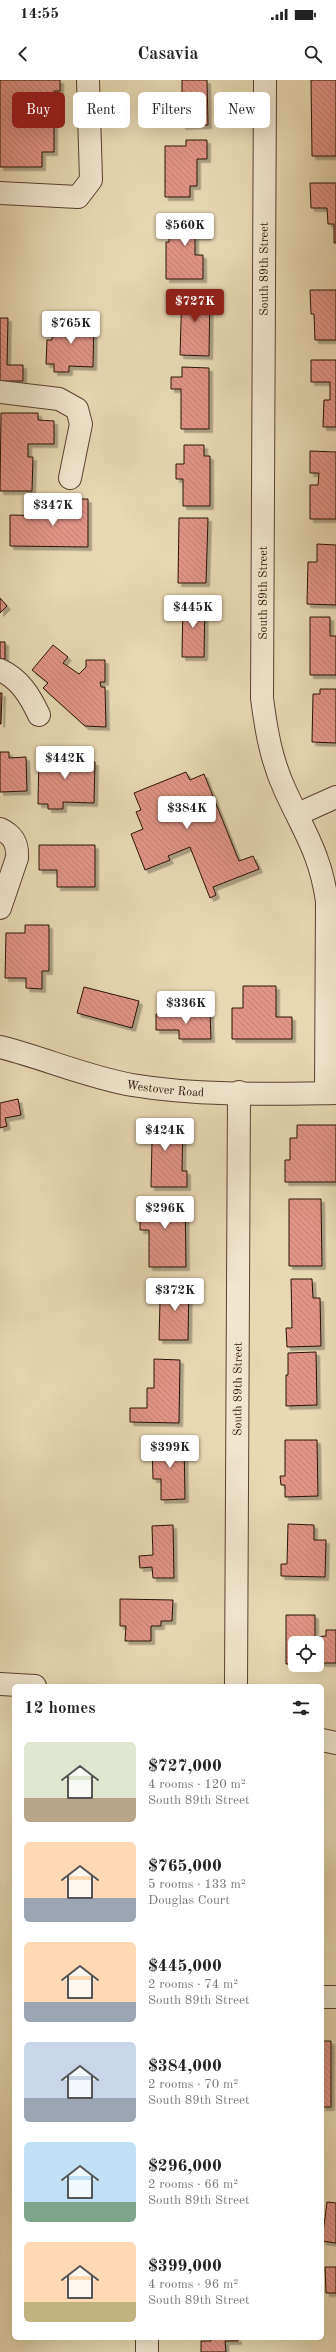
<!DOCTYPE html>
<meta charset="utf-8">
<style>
:root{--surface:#fff;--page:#f6f6f6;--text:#222;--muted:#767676;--accent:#8f2418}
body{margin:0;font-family:"Old Standard TT",serif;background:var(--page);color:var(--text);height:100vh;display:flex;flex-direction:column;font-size:15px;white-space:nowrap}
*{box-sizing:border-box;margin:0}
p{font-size:13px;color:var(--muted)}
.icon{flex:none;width:22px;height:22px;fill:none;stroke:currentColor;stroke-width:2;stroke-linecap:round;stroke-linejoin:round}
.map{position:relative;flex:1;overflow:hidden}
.side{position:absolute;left:12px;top:1604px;width:312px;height:656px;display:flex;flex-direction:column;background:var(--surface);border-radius:6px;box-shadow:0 4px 16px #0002}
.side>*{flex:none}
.banner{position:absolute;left:12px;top:12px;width:312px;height:36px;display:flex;gap:8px}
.fabs{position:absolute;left:288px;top:1556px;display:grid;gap:8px}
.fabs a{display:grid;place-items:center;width:36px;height:36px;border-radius:6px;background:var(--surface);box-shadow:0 4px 16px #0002;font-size:20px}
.price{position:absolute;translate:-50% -34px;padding:0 9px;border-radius:4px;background:#fff;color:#222;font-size:13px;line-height:26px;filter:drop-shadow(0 1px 2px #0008)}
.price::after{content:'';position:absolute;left:50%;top:24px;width:12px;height:9px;margin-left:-6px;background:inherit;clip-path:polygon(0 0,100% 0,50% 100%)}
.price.current{background:var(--accent);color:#fff}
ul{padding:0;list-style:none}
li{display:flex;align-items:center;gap:12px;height:100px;padding:0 12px}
li span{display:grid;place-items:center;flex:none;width:112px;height:80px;border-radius:6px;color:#555}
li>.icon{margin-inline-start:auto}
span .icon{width:48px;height:48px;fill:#fffc;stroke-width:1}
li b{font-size:17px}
h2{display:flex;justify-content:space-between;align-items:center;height:48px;padding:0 12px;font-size:17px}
.tag{padding:0 14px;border-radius:6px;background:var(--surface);box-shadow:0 4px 16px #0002;font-size:14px;line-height:36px}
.tag.current{background:var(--accent);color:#fff}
.status{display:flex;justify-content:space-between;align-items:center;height:28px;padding:0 20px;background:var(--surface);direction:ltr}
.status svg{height:11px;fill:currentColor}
header{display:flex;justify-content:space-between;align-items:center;height:52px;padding:0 12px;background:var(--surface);font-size:18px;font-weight:700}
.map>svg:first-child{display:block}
.building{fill:url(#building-back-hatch);stroke:#291103;filter:url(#shadow)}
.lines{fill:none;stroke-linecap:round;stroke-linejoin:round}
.minor-casing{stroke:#59432f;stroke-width:24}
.minor{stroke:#f0e6ce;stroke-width:22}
.labels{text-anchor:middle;stroke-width:3;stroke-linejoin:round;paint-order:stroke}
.street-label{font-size:12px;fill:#291103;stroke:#f0e6ce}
</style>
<div class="status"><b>14:55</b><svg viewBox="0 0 49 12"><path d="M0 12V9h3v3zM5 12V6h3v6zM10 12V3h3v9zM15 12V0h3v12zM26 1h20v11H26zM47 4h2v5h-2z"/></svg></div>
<header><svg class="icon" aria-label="back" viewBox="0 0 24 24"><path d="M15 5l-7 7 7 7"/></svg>Casavia<svg class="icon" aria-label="search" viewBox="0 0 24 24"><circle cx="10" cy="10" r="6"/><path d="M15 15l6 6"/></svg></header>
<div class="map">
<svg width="336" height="2272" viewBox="0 0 336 2272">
<defs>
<pattern id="building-back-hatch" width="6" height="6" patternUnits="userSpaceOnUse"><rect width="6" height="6" fill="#e19586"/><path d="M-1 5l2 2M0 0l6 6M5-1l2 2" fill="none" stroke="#c17f72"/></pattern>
<filter id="shadow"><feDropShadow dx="3.5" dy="3.5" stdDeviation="0" flood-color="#0004"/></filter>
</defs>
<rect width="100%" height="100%" fill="#e8d9b3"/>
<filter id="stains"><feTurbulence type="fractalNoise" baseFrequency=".005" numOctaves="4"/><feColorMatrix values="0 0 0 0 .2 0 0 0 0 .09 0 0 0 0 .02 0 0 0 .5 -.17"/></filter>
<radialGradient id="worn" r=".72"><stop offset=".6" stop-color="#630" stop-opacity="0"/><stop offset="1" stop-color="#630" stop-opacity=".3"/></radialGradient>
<path class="building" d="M0,0H60V11H54V72H42V87H0Z
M182,0H207L208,45L182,46Z
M311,0H336V76H312Z
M186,60H207V79H197V106H190V117H165V66H186Z
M310,103H336V163H334V144H328L327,128H311Z
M169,135H208V156H195V175H203V199H166V162H169Z
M182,210H210L209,276L180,275Z
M310,210H336V260H315L314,234H311Z
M0,238H8L7,285H23V301H0Z
M53,239L94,240L93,287L69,286V292H54V284H46L47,260H52Z
M311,280H336V347H323L324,320H330V302H311Z
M182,287L209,288V349H181V309H171V297H182Z
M1,333H38V340L54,341V364H28V377H33L32,411H0Z
M184,365H204V376H210V426H183V399H176V384H184Z
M310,371L336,372V439H310V405H318L319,393H310Z
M56,419H88V467L10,466V435L56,436Z
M179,438H208L206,503H178Z
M317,464L336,465V525L307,524L308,482H317Z
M0,518L7,526L0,533Z
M183,520L205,521L204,577H182Z
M310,537H330V556H336V595H310Z
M0,562H5V579H0Z
M53,565L68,577L63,583L79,594L86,587V580H105V602H100L101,607H105L106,647L85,646L43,608L48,603L32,590Z
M320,609H336V663L312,662L313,614H320Z
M0,613H2L1,644H0Z
M0,672H9V678L26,677L27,711L0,712Z
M39,673L81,674V682H95L94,723L63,722V729H48V724H38Z
M186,692L190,700L204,694L239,781L253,776L259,789L213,807L216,815L210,818L190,767L168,776L170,780L145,790L131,754L143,749L136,732L141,730L134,713Z
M39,765H95V807H57V790H39Z
M25,845H49V891H42V909L26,908V898H5L6,853H25Z
M243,906H276V937H292V959H232V928H243Z
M84,907L139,921L132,948L77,933Z
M210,933L211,959H179V950H156V934Z
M18,1019L21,1035L5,1038L7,1046L0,1048V1023Z
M140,1040L183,1041L182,1091H187V1107H151L152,1060H140Z
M297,1045H336V1102H285V1080H290V1058H297Z
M153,1117H185L186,1187H149V1150H140V1119Z
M289,1119H321L322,1186H289Z
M291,1199H312L313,1218H320L321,1266L287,1267L286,1248H292Z
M167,1201L189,1202L188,1260H159L160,1222H166Z
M316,1272L317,1325L286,1326V1295H288V1273Z
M154,1279L180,1280L179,1343L130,1342V1328H147V1308H154Z
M285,1360H317L318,1416L285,1417V1405H281L280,1396H285Z
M184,1362L185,1419L161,1420V1399H153L152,1363Z
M288,1444L314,1445V1460H326L325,1497L281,1496V1484H287Z
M173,1445L174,1498H153L152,1487L140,1488L139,1476L153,1475L152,1446Z
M120,1519L173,1520L172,1541H161V1546H151V1561H125L126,1546H120Z
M286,1535H315V1557L326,1556V1550H336V1583H317V1563H295V1584H286Z
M322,1961H331V2027H322Z
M327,2122L336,2123V2163L322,2161Z
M325,2187H336V2213H326Z
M211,2258H238V2261H225L226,2272H201V2261H211Z"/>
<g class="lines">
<g class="minor-casing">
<g id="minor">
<path d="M265,0L262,618C266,649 271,680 285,710C304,752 320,773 327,821L326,1013"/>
<path d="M0,113L78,117L91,100L88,0"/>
<path d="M0,312L59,319L77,329L81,344L70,398"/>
<path d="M0,590C20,599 30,616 39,635"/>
<path d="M298,734L336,717"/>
<path d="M0,749C13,755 18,763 17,778L0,828"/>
<path id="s1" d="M0,967C44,978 87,997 132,1005C198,1016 269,1014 336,1013"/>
<path d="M0,1604L35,1606"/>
<path id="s2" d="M236,1606L239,1012"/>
<path d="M322,1660L336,1663"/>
<path d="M322,1917H336"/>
<path d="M147,2272V2258"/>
</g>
</g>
<use href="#minor" class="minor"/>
</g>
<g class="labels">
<g class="street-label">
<text transform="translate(264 189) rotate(-90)" y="4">South 89th Street</text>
<text transform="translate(263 513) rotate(-90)" y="4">South 89th Street</text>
<text dy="4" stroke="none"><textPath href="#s1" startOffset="171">Westover Road</textPath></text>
<text dy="4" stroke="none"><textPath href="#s2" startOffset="297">South 89th Street</textPath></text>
</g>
</g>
<rect width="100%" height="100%" filter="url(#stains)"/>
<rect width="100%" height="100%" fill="url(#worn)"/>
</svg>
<div class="fabs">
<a><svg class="icon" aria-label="locate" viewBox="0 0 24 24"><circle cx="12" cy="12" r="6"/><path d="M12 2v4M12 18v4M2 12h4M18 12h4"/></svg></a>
</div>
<b class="price" style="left:185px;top:167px">$560K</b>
<b class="price current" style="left:195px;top:243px">$727K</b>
<b class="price" style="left:71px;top:265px">$765K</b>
<b class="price" style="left:53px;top:447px">$347K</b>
<b class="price" style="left:193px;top:549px">$445K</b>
<b class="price" style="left:65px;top:700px">$442K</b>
<b class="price" style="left:187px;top:750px">$384K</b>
<b class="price" style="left:186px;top:945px">$336K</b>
<b class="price" style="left:165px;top:1072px">$424K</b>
<b class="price" style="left:165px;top:1150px">$296K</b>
<b class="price" style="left:175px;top:1232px">$372K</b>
<b class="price" style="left:170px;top:1389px">$399K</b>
<div class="banner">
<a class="tag current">Buy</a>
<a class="tag">Rent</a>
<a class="tag">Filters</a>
<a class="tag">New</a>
</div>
<section class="side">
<h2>12 homes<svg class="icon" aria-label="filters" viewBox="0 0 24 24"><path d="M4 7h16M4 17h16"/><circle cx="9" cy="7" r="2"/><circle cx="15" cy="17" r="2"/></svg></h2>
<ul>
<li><span style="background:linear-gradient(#dfe7d0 70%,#b9a48a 0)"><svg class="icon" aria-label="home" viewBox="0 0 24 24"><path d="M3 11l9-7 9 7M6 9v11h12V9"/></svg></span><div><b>$727,000</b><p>4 rooms · 120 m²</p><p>South 89th Street</p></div></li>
<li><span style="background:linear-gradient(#ffd9b3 70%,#9aa5b1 0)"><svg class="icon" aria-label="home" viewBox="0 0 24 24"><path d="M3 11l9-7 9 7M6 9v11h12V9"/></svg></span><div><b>$765,000</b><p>5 rooms · 133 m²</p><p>Douglas Court</p></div></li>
<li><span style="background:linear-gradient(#ffd9b3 75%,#9aa5b1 0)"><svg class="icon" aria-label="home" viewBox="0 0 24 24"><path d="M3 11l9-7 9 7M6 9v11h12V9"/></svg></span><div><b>$445,000</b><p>2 rooms · 74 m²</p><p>South 89th Street</p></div></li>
<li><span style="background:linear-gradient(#c9d6e8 70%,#9aa5b1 0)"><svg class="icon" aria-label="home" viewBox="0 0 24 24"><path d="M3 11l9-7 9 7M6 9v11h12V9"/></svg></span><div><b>$384,000</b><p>2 rooms · 70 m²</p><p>South 89th Street</p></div></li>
<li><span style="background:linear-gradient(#bfe0f5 75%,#7fa58c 0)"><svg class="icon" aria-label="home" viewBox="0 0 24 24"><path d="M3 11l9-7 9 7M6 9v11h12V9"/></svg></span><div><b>$296,000</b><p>2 rooms · 66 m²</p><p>South 89th Street</p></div></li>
<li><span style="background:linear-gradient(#ffd9b3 75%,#c2b280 0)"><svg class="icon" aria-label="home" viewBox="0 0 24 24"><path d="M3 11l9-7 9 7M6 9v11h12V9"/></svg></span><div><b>$399,000</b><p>4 rooms · 96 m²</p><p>South 89th Street</p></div></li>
</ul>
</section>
</div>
